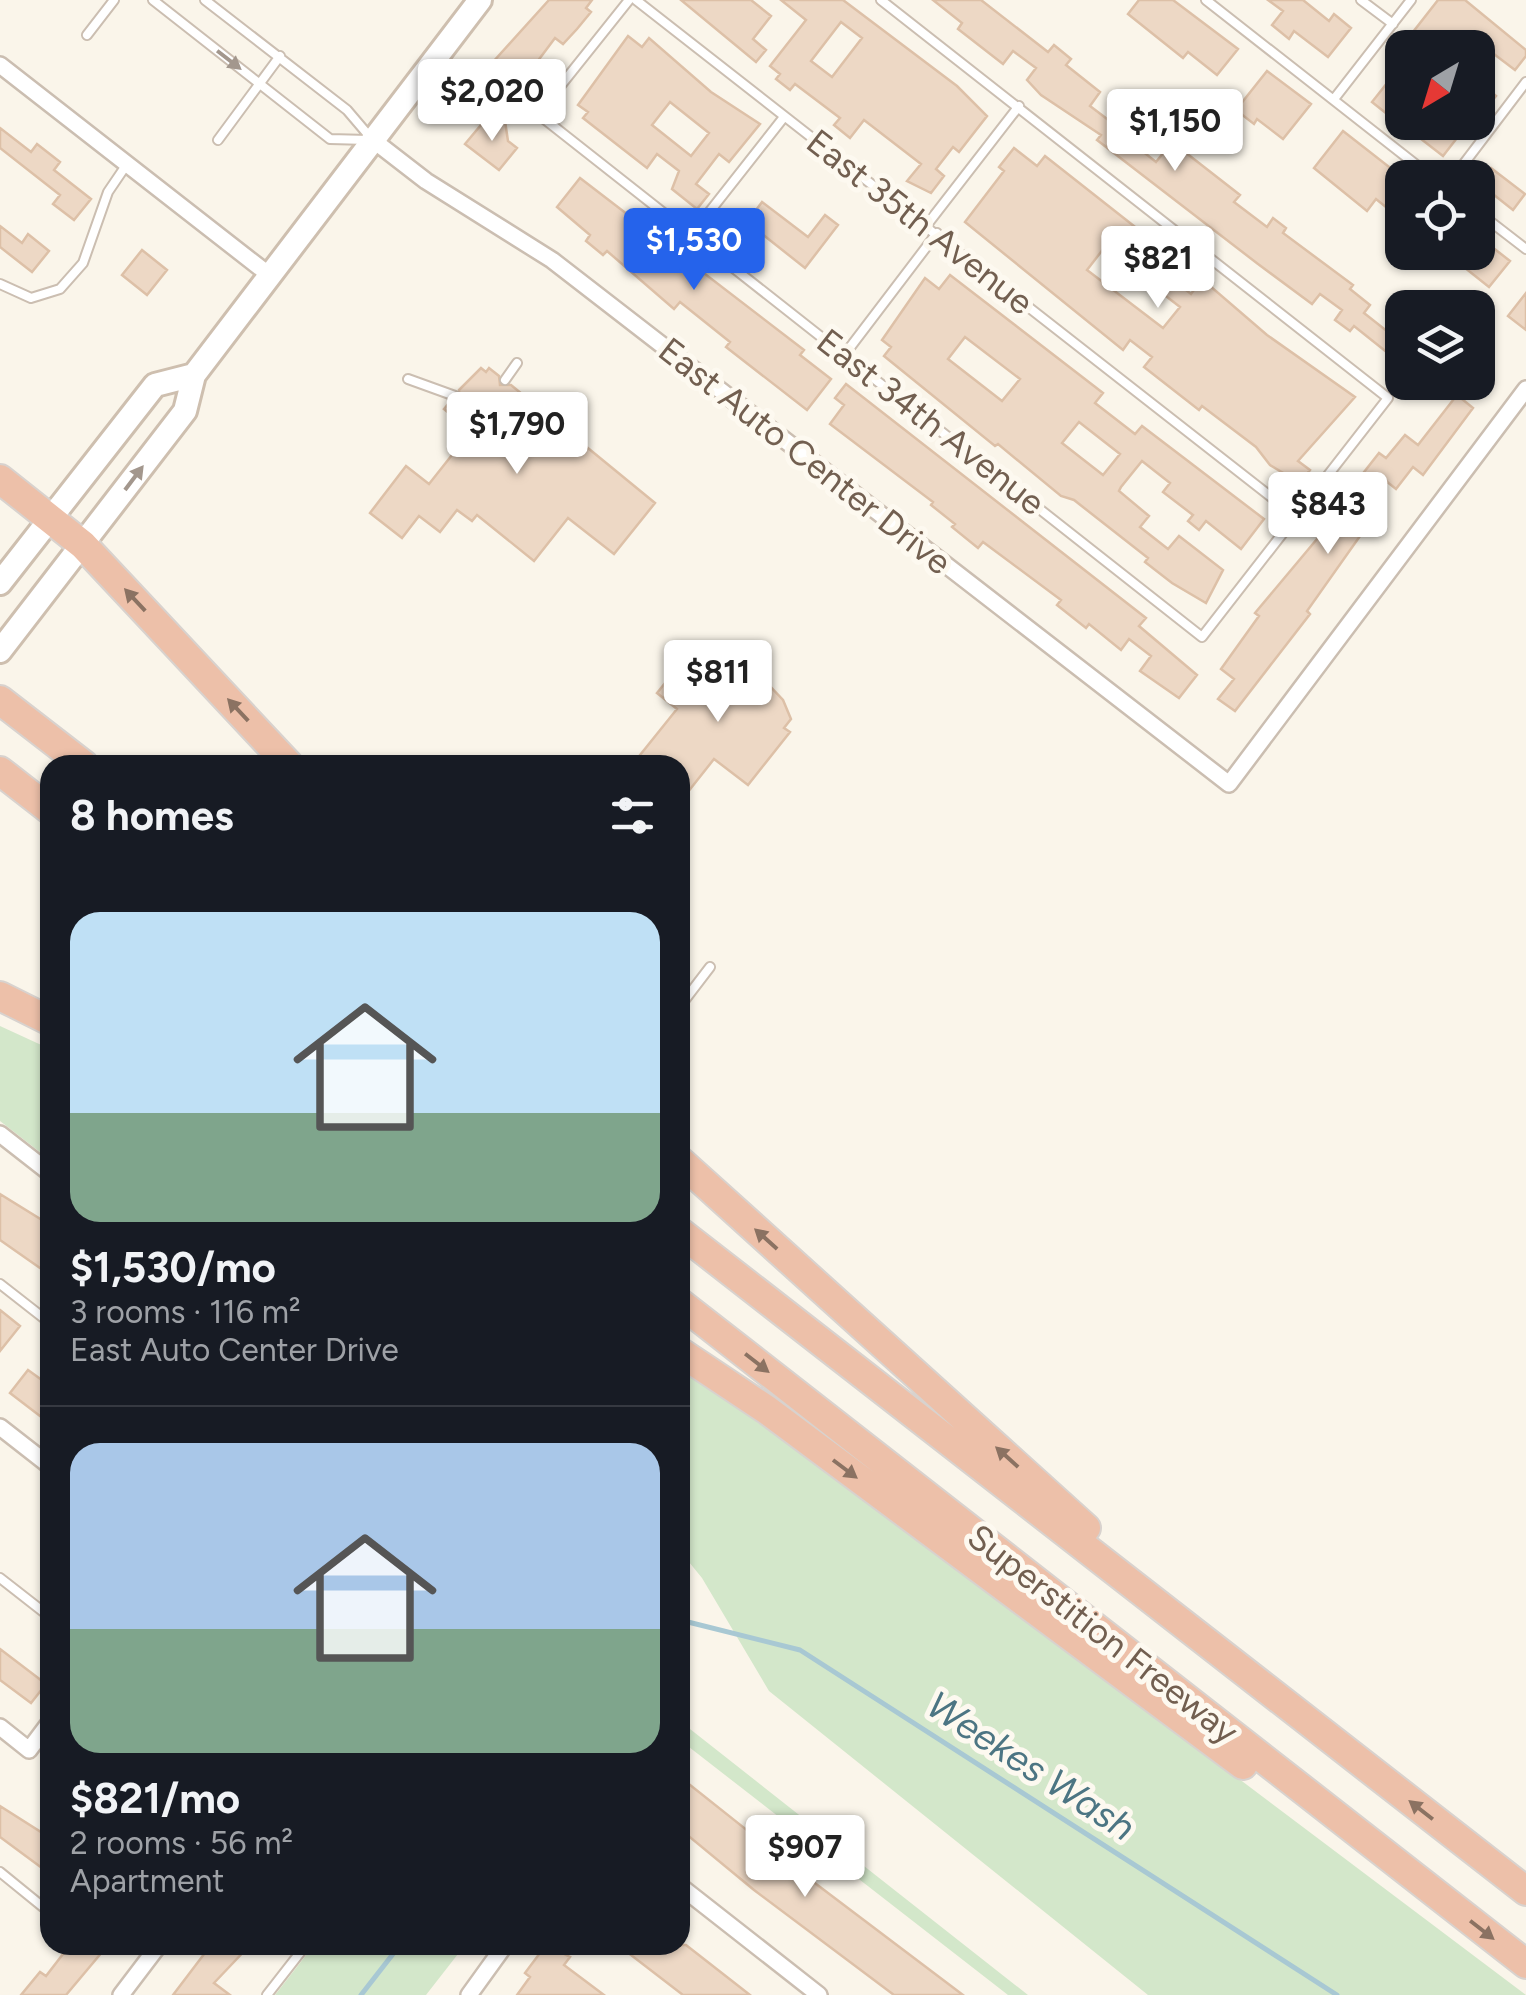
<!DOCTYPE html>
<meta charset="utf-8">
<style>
:root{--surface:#171b24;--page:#242831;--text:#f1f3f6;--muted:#9ea1a6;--line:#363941;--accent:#2563eb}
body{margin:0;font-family:Figtree,sans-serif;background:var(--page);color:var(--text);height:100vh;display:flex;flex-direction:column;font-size:38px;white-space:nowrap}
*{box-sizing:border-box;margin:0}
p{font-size:32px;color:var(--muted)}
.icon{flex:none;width:55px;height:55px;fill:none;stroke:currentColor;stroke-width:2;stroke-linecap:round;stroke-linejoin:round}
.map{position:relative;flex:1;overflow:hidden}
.sheet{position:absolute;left:40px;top:755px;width:650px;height:1200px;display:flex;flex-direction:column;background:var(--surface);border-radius:30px;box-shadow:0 2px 8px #0004}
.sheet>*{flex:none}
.needle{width:65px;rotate:218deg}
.controls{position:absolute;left:1385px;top:30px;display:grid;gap:20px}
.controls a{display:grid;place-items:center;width:110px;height:110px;border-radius:20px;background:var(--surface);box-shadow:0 2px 8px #0004;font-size:50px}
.price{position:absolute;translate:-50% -85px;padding:0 22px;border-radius:10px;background:#fff;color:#222;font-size:32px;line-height:65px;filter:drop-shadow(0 2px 5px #0008)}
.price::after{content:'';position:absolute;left:50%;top:60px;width:30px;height:22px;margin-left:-15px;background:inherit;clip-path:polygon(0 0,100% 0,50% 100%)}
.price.selected{background:var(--accent);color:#fff}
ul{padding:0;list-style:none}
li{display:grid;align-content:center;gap:20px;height:530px;padding:0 30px}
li+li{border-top:2px solid var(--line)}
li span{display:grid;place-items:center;height:310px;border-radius:30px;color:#555}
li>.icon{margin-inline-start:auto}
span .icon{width:180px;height:180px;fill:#fffc;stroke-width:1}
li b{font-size:42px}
h2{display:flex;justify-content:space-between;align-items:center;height:120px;padding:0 30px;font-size:42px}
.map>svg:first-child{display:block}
.green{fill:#d3e7ca}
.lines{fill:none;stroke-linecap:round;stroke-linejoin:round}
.stream{stroke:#a8c8d3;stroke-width:5}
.building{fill:#edd8c5;stroke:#ddc0a7;stroke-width:2.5;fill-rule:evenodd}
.lane-casing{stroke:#cbbeb1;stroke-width:12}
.street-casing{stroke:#cbbeb1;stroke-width:20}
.secondary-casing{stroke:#cebfaf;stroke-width:28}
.highway-casing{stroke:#d8d2ce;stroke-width:32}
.lane{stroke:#fff;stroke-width:8}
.street{stroke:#fff;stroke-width:15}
.secondary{stroke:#fff;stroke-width:22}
.highway{stroke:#edc0a9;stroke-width:28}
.oneway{fill:#a3978d}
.oneway2{fill:#8b7262}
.labels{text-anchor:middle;stroke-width:10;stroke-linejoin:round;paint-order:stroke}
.street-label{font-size:35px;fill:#725f50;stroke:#fdf9f0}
.water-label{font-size:38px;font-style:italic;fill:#4c7583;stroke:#fdf9f0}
</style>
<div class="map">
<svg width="1526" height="1995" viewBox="0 0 1526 1995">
<rect width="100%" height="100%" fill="#faf5ea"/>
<path class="green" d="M0,1026L50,1049V1160L0,1121Z
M680,1366L967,1574L1526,1995H1148L769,1691L702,1578L680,1551Z
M680,1698L690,1729L1028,1995H1008L680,1740Z
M314,1945H465L426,1995H275Z"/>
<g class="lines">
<path class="stream" d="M680,1620L800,1650L1337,1995
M361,1995L400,1945"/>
</g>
<path class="building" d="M549,0H592L586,8L591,12L577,29L563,44L555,38L537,62L546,68L528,91L492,63Z
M681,0H751L771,16L753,39L766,50L756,62Z
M781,0H843L957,86L987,116L959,152L953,147L936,169L944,176L931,193L907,181L921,164L864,120L850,138L834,125L840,118L795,84L790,90L776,79L780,74L770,66L806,20ZM841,22L862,38L832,77L811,61Z
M933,0H981L1048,52L1054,45L1071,59L1066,65L1100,92L1090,106L1111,122L1126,104L1138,113L1121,134L1156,162L1172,142L1240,195L1234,202L1267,227L1273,218L1286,228L1283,233L1353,285L1350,289L1370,305L1364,313L1388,332L1402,312V358L1397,354L1394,358L1354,326L1350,331L1335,320L1342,310L1320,294L1312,304L1258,264L1097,140L1101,135L1041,95L1027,80L1036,68L1013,51L1003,64L958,29L962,23Z
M1139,0H1173L1238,49L1217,75L1188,52L1183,58L1128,14Z
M1268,0H1303L1329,21L1334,14L1351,28L1328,57L1294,31L1289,39L1272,25L1283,11Z
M1438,0H1465L1526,50V56L1515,70L1486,48H1413L1406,41Z
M628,36L642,47L649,38L711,92L760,124L729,162L719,154L696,184L709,194L697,209L672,189L679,171L657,154L647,168L583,118L588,112L578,105ZM670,102L709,133L691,156L652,125Z
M1267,71L1311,104L1283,139L1257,119L1254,124L1236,110Z
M1395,73L1402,79V94L1387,114L1372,102Z
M1478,81L1496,96L1478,119Z
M505,121L508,141L517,148L499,170L465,144L481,125Z
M1419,122H1437L1457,138L1443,156L1412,132Z
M0,128L31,152L37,144L60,162L54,170L91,199L74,220L53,204L60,195L0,148Z
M1343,131L1402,177V220L1376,199L1367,211L1314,168Z
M1014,148L1037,166L1045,156L1158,245L1147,259L1191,294L1202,279L1267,335L1355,397L1298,461L1310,470L1300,483L1270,465L1256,447L1202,406L1199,410L1144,367L1152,357L1130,340L1123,350L965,222L1004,171L999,167ZM1104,248L1180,307L1163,328L1087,270Z
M1491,168L1525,194L1513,210L1479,183Z
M580,178L804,350L800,355L831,379L807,410L726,347L730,342L680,302L674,309L607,251L603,255L586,241L590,235L557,207Z
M762,202L808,237L825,215L838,225L805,268L747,222Z
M0,226L22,243L28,234L49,251L32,272L0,247Z
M1478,236L1510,261L1489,287L1445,252H1478Z
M142,250L167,270L147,295L122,275Z
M950,275L1103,393L1095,403L1135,434L1142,426L1264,519L1241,549L1206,521L1199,530L1188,521L1193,515L1163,492L1170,483L1142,461L1121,487L1119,491L1149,516L1140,527L1168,549L1179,536L1223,570L1206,603L1172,583L1145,562L1148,558L1074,500L1061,496L998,444L995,446L884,356L891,347L882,340L925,278L939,289ZM965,337L1020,379L1002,401L948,359ZM1079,422L1120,454L1103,475L1062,443Z
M1526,293V330L1508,316Z
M481,368L486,372L489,368L499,376L500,385H511L655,503L614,554L568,518L534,561L477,515L472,521L457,510L440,532L419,516L402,538L370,513L406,466L429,484L471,431L444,409L450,402L460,401L459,390Z
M846,384L1146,618L1139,626L1197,675L1179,698L1140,671L1151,656L1129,639L1121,650L1089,624L1086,628L1057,605L1061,600L983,542L978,548L952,527L955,524L931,505L933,502L830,424L844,405L835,398Z
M1457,395L1473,408L1423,475L1413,467L1396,489L1381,477L1363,501L1377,512L1307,611L1310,614L1235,711L1218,699L1234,679L1221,669L1259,616L1255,613L1343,508L1339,504L1379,453L1386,458L1405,435L1418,445Z
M720,664L742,667L765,681L783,700L791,719L784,728L790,732L748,785L714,759L680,802V765H632L677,709L657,693L678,667L698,682L709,668L713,672Z
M0,1194L50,1225V1275L0,1240Z
M0,1310L20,1326L0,1351Z
M28,1370L50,1386V1403L40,1416L10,1393Z
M0,1649L46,1684L31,1703L0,1680Z
M680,1777L787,1862L963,1995H894L754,1890L680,1829Z
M0,1806L41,1832L50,1821V1858L42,1868L0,1837Z
M70,1945H108L66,1995H21L40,1972L46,1976Z
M211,1945H250L214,1983L230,1995H173Z
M546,1945L570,1957L564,1965L604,1995H517L530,1977L525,1973Z
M618,1945H686L750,1995H683Z"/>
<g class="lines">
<g class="lane-casing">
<path id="lane" d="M153,0L330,139L368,140
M205,0L347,110L370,137
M629,0L538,114L1202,637L1388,398L881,0
M636,0L1298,518
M1206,0L1433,178
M1361,0L1393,24
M87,35L114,0
M1334,99L1411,0
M218,140L280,56
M1453,178L1526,82
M1478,212L1526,249
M926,226L1019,106
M692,234L784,117
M0,284L31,298L60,289L83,263L108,192L127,164
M845,354L937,233
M408,379L455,396
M505,380L517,363
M680,998L684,1001L710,967
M0,1284L50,1323
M0,1578L50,1617
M0,1872L43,1907L50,1899
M267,1995L306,1945"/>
</g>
<g class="street-casing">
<path id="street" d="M0,65L268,274
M373,140L426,181L552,260L1229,784L1526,389
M0,1134L50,1173
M0,1427L50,1466
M0,1727L29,1750L50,1722
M680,1886L819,1995
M121,1995L159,1945
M469,1995L505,1945"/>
</g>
<g class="secondary-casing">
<path id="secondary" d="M0,583L155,385L194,375
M0,651L185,411L194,375L480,0"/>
</g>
<g class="highway-casing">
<path id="highway" d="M0,479L83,545L289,765
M0,700L84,765
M0,771L50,810
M0,996L50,1021
M680,1161L1086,1528
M680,1232L1526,1891
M680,1303L1526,1964
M680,1352L767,1410L1243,1765"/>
</g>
<use href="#lane" class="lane"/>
<use href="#street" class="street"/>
<use href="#secondary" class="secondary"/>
<use href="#highway" class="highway"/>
</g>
<defs><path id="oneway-solid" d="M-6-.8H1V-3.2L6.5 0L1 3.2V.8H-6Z" transform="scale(2.5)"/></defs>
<g class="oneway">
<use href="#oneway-solid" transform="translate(229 60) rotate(38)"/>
<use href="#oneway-solid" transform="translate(134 478) rotate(-53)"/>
</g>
<g class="oneway2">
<use href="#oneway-solid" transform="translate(135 600) rotate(-133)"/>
<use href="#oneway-solid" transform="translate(238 710) rotate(-133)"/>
<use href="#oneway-solid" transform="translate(766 1239) rotate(-138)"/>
<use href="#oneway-solid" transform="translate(757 1363) rotate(38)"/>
<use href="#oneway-solid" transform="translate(1007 1457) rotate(-138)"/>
<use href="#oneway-solid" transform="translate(845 1469) rotate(37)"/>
<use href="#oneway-solid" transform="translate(1421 1810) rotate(-142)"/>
<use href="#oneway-solid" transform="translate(1482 1930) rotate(38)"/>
</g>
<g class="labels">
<g class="street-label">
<text transform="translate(920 222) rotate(38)" y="12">East 35th Avenue</text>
<text transform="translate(931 422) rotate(38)" y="12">East 34th Avenue</text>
<text transform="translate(805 456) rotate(38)" y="12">East Auto Center Drive</text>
<text transform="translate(1103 1634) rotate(38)" y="12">Superstition Freeway</text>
</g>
<g class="water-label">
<text transform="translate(1031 1766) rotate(33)" y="13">Weekes Wash</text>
</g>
</g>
</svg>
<div class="controls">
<a><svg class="needle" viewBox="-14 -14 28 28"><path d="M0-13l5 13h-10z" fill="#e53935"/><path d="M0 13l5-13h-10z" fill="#9ea1a6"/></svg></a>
<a><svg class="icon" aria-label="locate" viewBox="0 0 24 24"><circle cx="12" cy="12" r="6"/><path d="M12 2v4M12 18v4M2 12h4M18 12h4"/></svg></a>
<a><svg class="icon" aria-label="layers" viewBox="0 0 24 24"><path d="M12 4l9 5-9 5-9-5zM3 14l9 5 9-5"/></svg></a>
</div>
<b class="price" style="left:492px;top:144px">$2,020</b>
<b class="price" style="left:1175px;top:174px">$1,150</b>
<b class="price selected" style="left:694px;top:293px">$1,530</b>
<b class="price" style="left:1158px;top:311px">$821</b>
<b class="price" style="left:517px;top:477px">$1,790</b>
<b class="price" style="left:1328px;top:557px">$843</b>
<b class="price" style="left:718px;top:725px">$811</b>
<b class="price" style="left:805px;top:1900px">$907</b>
<section class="sheet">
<h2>8 homes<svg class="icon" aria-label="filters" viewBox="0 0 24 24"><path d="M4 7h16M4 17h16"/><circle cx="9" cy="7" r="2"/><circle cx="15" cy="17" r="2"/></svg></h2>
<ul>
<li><span style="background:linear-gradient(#bfe0f5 65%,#7fa58c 0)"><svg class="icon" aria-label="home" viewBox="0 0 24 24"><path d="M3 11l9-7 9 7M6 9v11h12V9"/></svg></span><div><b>$1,530/mo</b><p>3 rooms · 116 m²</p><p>East Auto Center Drive</p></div></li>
<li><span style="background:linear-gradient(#a9c7e8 60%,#7fa58c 0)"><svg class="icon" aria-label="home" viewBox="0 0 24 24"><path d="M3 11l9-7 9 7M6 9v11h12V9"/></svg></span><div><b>$821/mo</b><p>2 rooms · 56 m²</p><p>Apartment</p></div></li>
</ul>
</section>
</div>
